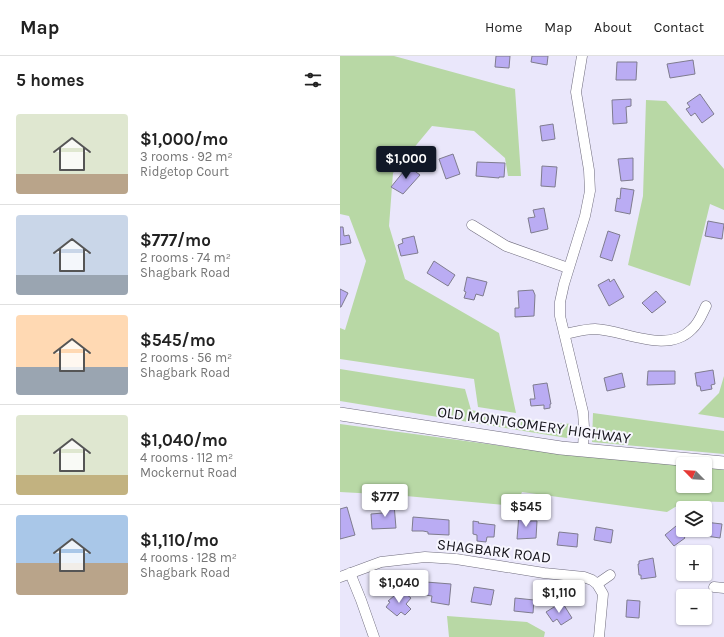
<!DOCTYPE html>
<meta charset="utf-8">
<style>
:root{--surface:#fff;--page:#f2f2f2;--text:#222;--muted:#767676;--line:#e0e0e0;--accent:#111827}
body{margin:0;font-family:Karla,sans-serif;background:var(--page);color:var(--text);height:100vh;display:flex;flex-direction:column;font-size:15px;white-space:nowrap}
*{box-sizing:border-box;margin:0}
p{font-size:13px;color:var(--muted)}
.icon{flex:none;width:22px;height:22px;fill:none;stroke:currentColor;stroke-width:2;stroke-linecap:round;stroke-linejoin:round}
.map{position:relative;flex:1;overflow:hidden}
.panel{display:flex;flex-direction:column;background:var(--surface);width:340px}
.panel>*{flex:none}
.needle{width:26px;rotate:294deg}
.buttons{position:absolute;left:336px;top:401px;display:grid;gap:8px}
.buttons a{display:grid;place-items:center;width:36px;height:36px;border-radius:4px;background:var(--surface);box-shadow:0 1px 3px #0004;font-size:20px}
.price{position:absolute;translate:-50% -34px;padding:0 9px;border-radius:4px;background:#fff;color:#222;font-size:13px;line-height:26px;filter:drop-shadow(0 1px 2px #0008)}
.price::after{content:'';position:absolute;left:50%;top:24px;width:12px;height:9px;margin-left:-6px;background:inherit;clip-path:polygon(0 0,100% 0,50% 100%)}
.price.selected{background:var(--accent);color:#fff}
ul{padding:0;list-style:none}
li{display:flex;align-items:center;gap:12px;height:100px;padding:0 16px}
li+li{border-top:1px solid var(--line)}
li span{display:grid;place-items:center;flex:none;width:112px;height:80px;border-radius:4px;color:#555}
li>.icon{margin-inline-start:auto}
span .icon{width:48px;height:48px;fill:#fffc;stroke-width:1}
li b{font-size:17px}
h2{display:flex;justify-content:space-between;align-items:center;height:48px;padding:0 16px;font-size:17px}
header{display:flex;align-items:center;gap:24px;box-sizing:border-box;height:56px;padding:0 20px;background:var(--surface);border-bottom:1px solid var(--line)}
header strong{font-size:19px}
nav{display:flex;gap:22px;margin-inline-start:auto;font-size:14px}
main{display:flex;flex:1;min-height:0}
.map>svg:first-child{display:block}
.green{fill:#b8d8a5}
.building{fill:#baacf3;stroke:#7f7c8e}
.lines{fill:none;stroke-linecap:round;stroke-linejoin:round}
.minor-casing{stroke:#706d7e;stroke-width:11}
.tertiary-casing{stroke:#706d7e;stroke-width:14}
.minor{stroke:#fff;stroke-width:10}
.tertiary{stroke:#fff;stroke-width:13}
.labels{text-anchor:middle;stroke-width:4;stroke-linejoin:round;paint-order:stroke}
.street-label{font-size:15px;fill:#15141b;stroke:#f7f6fe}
</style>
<header>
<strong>Map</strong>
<nav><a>Home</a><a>Map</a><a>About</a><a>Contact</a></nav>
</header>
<main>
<section class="panel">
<h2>5 homes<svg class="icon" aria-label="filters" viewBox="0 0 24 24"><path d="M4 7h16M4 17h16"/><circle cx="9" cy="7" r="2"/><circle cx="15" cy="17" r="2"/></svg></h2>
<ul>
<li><span style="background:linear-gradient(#dfe7d0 75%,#b9a48a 0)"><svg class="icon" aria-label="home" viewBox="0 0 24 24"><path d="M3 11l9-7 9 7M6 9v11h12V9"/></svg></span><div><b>$1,000/mo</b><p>3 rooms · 92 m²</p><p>Ridgetop Court</p></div></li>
<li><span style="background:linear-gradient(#c9d6e8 75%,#9aa5b1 0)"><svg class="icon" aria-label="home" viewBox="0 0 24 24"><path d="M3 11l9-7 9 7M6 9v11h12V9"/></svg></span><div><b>$777/mo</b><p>2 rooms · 74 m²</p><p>Shagbark Road</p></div></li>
<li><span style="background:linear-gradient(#ffd9b3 65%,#9aa5b1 0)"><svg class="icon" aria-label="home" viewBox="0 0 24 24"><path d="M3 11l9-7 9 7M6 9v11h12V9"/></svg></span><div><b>$545/mo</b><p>2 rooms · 56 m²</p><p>Shagbark Road</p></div></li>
<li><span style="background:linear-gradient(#dfe7d0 75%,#c2b280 0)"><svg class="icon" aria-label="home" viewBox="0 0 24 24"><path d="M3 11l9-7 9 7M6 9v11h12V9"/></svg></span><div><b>$1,040/mo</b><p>4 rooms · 112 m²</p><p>Mockernut Road</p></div></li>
<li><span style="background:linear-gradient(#a9c7e8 60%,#b9a48a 0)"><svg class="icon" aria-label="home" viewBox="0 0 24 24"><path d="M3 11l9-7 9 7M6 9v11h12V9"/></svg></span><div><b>$1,110/mo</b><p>4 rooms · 128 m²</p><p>Shagbark Road</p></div></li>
</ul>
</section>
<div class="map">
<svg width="384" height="581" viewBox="0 0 384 581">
<rect width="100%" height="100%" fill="#eae7fb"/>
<path class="green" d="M0,0H54L175,33L181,120H168L165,102L134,75L92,70L53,117L49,170L65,223L159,277L176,357L138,351L134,323L0,303V272L5,274L26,205L9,160L0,158Z
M306,44L326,45L384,113V154L370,148L350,230L288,209L303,140Z
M0,313L125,333L131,354L178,363L231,368L227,382L0,345Z
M384,320V362L358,358L379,337Z
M253,357L384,375V398L252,386Z
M0,368L221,398L343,409V430H365V411L384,413V446L345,445L327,456L182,436L176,450L55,439L0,436Z
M107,560L187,566L205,576L204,581H109Z"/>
<path class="building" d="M156,0H170L169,12L155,11Z
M192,0H208L207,9L191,6Z
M353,4L355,18L330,22L327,8Z
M277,6H297L296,24H276Z
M360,38L374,58L362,67L355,57L351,60L346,53L350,51L347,47Z
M291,43V50L286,51L287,67L273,68L272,44Z
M213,68L215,83L202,85L200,70Z
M113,98L120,118L106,123L99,103Z
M293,102V124L281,125L278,103Z
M137,106L165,107L164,121H159V122L136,120Z
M68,110L80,119L63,138L51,131Z
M202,110L217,111L215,131L201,130Z
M281,132L294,134L290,158L275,155L277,142L280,143Z
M204,152L208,173L191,177L188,162L195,161L193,154Z
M368,165L384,168L382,183L365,180Z
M0,171H3L4,180L9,179L11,187L0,189Z
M268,175L280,179L272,205L260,201Z
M74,180L78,197L61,200L58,189L63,187L62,183Z
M94,205L115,219L108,230L87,217Z
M127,221L147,226L143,240L136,238L134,244L124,242L126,236L124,235Z
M269,223L270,226L274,223L284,241L269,250L258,229Z
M0,233L8,237L1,251H0Z
M193,234L195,239L194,260L175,261V252H179L178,235Z
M316,235L326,246L312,257L302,247Z
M373,314L375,328L371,329L372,333L361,335L360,330H357L355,317Z
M308,315H335V328L307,329Z
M282,317L285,331L267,335L264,322Z
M207,327L211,348H210V352L204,353V349L191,350L190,343H195L193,329Z
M54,448L56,472L32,473L31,458L43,457V449Z
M7,451L15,479L0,483V453Z
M179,458H185L190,465H197L196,482L177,483Z
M73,461L109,464V479L88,478V476L83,475H72Z
M133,465L139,466L138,467L155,469L154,481H147L146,486L137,485V479L133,478Z
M365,466L382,468L380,482L352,478L353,474H365Z
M336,470L345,482L334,490L325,479Z
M256,471L273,474L271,487L254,484Z
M219,476L238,478L237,491L217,489Z
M313,502L316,521L301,523V519H299L298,508H299V505Z
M86,526L111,528L109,549L91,546L92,540L85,539Z
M134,531L154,534L151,549L131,546Z
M61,534L71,542L66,548L71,553L65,559L61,556L57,560L46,551L50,546L48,545Z
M175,542L194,544L193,557L174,555Z
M287,544L300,545L299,562L286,561Z
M222,546L232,562L221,569L217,563L213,566L206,556Z"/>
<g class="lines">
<g class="minor-casing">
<path id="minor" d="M242,0L236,36L249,114L250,135L245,160L224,228L220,246V260L243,356L244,371L243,394
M132,169L166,190L228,212
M225,278C235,276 245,273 255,273C284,274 327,299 352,273C359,267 362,258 366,250
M10,517L21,544L34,581
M0,521L41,506L85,501L116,503L204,517L244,521L252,524L257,528L263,538L259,581
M257,528L270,519
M374,531L384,532"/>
</g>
<g class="tertiary-casing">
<path id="tertiary" d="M0,358L221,392L384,407"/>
</g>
<use href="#minor" class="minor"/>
<use href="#tertiary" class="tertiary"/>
</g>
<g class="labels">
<g class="street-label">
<text transform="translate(194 369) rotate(8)" y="5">OLD MONTGOMERY HIGHWAY</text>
<text transform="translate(154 495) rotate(7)" y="5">SHAGBARK ROAD</text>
</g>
</g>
</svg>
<div class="buttons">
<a><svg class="needle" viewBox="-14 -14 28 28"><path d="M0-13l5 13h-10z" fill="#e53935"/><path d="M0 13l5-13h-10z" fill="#767676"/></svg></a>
<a><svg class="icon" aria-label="layers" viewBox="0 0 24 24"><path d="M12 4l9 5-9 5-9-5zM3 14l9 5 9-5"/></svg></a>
<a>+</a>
<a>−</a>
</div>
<b class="price selected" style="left:66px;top:124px">$1,000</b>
<b class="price" style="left:45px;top:462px">$777</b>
<b class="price" style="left:186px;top:472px">$545</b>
<b class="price" style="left:59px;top:548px">$1,040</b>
<b class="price" style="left:219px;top:558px">$1,110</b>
</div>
</main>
